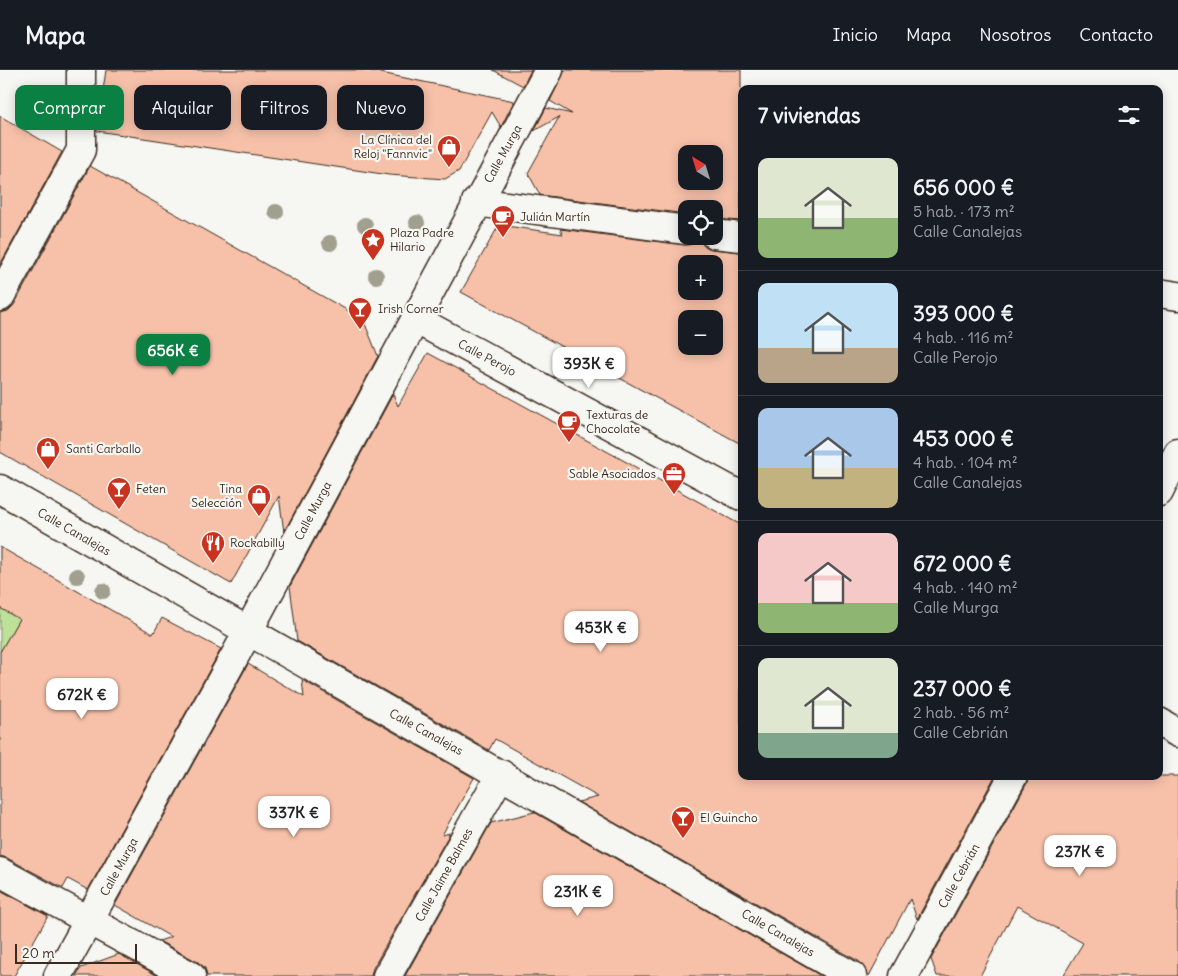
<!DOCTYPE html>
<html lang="es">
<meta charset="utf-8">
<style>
:root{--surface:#171b24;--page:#20242c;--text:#f1f3f6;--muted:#9ea1a6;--line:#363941;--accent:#0b8043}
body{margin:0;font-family:Delius,sans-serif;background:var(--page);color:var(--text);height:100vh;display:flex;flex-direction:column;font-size:19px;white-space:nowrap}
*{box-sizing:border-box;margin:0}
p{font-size:16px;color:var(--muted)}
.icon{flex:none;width:28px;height:28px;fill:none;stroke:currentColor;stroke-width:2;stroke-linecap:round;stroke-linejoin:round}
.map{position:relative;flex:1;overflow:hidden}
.panel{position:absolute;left:738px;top:15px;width:425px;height:695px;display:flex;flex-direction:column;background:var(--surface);border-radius:10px;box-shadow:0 2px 12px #0003}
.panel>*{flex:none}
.hud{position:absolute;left:15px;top:15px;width:475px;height:45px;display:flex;gap:10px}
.needle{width:32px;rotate:322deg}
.tools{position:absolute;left:678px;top:75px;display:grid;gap:10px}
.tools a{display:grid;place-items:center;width:45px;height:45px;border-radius:10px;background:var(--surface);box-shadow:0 2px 12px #0003;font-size:25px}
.scale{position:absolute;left:15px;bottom:12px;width:122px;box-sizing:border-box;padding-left:5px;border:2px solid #3b2a1e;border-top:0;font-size:14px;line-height:18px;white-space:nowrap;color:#3b2a1e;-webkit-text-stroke:4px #f6f6f2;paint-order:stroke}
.price{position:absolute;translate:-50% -42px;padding:0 11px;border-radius:10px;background:#fff;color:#222;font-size:16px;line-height:32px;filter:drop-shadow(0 1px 2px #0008)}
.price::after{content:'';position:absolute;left:50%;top:30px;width:15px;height:11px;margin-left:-8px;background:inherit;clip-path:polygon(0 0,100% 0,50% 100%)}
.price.selected{background:var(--accent);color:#fff}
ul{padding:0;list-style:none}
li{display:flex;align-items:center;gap:15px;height:125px;padding:0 20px}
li+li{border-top:1px solid var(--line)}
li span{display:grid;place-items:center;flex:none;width:140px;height:100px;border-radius:10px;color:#555}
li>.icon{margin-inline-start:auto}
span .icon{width:60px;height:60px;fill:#fffc;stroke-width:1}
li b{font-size:21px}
h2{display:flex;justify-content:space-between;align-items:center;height:60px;padding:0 20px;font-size:21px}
.tag{padding:0 18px;border-radius:10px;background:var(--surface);box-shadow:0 2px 12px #0003;font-size:18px;line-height:45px}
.tag.selected{background:var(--accent);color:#fff}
header{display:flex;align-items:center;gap:30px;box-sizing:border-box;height:70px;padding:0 25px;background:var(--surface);border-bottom:1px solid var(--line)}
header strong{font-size:24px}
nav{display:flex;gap:28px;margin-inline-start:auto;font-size:18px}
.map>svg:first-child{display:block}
.green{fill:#bee19a;stroke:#7c865c}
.building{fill:#f7c1a9;stroke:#3b2a1e;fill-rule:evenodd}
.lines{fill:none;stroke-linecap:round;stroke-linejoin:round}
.street-casing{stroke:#3b2a1e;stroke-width:31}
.street{stroke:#f6f6f2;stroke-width:28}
.tree{fill:#a19f8e}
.labels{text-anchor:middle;stroke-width:4.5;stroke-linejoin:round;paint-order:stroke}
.poi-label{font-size:12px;fill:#3b2a1e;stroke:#f6f6f2;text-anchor:start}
.street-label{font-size:12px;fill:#3b2a1e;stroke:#f6f6f2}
</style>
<header>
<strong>Mapa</strong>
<nav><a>Inicio</a><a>Mapa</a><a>Nosotros</a><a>Contacto</a></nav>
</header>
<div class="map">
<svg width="1178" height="906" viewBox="0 0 1178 906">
<rect width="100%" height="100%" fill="#f6f6f2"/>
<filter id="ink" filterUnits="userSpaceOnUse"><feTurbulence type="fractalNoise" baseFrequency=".02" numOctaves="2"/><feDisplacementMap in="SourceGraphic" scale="10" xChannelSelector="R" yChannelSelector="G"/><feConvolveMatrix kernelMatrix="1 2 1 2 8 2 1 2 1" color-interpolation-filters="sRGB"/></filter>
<g filter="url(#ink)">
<path class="green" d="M0,538L19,549L0,582Z"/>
<path class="building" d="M106,0H367L514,31L501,57L492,42L459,101L445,109L389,105L97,61Z
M493,0H531L523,16Z
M565,0H741V151L714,149V139H686V144L540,125L528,103L559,47L534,61L546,38L572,44L550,31ZM686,84H714V111H686Z
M0,46L62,82L0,195Z
M90,96L363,249L378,286L284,462L279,426L231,514L0,382V243L8,241L14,235Z
M499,155L563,164L560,159L684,175L692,174L699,168L704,176L712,179L741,182V374L461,222ZM686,194H714V221H686ZM686,249H714V276H686Z
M428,283L741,455V706H995L917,849L910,829L869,906L860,892L578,732L598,727L495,669L489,680L297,571L290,516L393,324L398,336Z
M0,477L153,564L162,548L221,579L88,820L68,809L63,818L7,788L0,786V582L19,549L0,538Z
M248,594L304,627L302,610L474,708L442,765L450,763L373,898L371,906H207L205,898L198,892L159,871L171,867L115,835Z
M1029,706H1178V906H1063L1083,873L1017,836L980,906H937L931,889L1027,713Z
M534,742L821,906H405L491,753Z
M0,820L48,846L14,906H0Z
M119,884L158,906H76L81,898Z"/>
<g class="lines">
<g class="street-casing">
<path id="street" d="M476,132L686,160
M714,164L741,167
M1159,223L1178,226
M0,227L81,80V0
M417,250L741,426
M0,419L852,906
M1159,422L1178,383
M1159,652L1178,663
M0,802L191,906
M58,906L237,582L549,0
M387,906L501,704
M904,906L1013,706"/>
</g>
<use href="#street" class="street"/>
</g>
<g class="tree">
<circle cx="276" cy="142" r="8"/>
<circle cx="417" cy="153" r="8"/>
<circle cx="365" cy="155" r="8"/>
<circle cx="330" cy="173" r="8"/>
<circle cx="376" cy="206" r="8"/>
<circle cx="77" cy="506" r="8"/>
<circle cx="103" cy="521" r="8"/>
</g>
</g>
<defs>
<g id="shop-pin" transform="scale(1.25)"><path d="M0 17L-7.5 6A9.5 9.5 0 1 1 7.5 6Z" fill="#c8321e" stroke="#f6f6f2"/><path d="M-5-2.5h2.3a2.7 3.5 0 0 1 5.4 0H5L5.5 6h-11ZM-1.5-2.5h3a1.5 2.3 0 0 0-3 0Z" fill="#fff"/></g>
<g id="cafe-pin" transform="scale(1.25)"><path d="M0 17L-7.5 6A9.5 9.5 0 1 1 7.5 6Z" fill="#c8321e" stroke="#f6f6f2"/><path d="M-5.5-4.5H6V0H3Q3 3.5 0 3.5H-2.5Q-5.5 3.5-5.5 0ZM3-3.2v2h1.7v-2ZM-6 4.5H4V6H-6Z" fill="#fff"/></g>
<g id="sight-pin" transform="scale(1.25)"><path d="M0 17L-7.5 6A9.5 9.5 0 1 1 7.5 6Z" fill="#c8321e" stroke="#f6f6f2"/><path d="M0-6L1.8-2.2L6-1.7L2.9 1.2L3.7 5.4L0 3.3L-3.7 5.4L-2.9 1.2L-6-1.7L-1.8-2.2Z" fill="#fff"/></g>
<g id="bar-pin" transform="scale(1.25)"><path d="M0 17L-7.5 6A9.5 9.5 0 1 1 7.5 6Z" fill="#c8321e" stroke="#f6f6f2"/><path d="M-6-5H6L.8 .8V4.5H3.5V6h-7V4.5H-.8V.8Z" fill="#fff"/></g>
<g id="office-pin" transform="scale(1.25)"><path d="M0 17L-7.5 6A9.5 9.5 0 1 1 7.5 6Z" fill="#c8321e" stroke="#f6f6f2"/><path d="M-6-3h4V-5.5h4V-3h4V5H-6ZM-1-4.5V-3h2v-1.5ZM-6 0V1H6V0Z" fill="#fff"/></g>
<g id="restaurant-pin" transform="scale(1.25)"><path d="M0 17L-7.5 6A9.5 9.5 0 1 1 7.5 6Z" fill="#c8321e" stroke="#f6f6f2"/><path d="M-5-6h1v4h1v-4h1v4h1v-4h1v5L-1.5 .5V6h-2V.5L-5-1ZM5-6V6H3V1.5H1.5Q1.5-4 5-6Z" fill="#fff"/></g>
</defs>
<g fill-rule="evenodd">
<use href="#shop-pin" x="449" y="77"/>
<use href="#cafe-pin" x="503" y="147"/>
<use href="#sight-pin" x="373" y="170"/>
<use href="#bar-pin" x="360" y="239"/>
<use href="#cafe-pin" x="569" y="352"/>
<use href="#shop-pin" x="48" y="379"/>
<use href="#office-pin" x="674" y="404"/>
<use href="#bar-pin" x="119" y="419"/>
<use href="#shop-pin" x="259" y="426"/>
<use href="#restaurant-pin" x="213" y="473"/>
<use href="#bar-pin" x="683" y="748"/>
</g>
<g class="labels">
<g class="poi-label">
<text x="432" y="74" text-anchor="end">La Clínica del<tspan x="432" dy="14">Reloj "Fannvic"</tspan></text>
<text x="520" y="151">Julián Martín</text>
<text x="390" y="167">Plaza Padre<tspan x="390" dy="14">Hilario</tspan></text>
<text x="378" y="243">Irish Corner</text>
<text x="586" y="349">Texturas de<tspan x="586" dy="14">Chocolate</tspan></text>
<text x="66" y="383">Santi Carballo</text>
<text x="656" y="408" text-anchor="end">Sable Asociados</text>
<text x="136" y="423">Feten</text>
<text x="242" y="423" text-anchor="end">Tina<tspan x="242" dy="14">Selección</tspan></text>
<text x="230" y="477">Rockabilly</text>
<text x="700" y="752">El Guincho</text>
</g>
<g class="street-label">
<text transform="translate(503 84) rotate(-61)" y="4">Calle Murga</text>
<text transform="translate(487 288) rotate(28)" y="4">Calle Perojo</text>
<text transform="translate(313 441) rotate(-62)" y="4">Calle Murga</text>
<text transform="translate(74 462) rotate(30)" y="4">Calle Canalejas</text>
<text transform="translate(426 662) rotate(29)" y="4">Calle Canalejas</text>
<text transform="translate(119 797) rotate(-61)" y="4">Calle Murga</text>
<text transform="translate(444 805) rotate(-61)" y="4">Calle Jaime Balmes</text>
<text transform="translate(959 806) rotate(-61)" y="4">Calle Cebrián</text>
<text transform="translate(778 863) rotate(30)" y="4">Calle Canalejas</text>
</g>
</g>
</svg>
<div class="tools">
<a><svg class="needle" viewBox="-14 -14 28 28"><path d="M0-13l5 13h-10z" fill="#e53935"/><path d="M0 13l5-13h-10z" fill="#9ea1a6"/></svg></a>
<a><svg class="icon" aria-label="locate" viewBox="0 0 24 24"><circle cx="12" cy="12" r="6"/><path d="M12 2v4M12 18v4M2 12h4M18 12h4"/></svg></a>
<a>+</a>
<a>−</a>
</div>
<div class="scale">20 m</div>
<b class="price selected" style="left:173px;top:306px">656K €</b>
<b class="price" style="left:589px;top:319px">393K €</b>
<b class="price" style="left:601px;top:583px">453K €</b>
<b class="price" style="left:82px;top:650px">672K €</b>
<b class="price" style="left:294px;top:768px">337K €</b>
<b class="price" style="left:1080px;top:807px">237K €</b>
<b class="price" style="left:578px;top:847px">231K €</b>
<div class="hud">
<a class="tag selected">Comprar</a>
<a class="tag">Alquilar</a>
<a class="tag">Filtros</a>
<a class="tag">Nuevo</a>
</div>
<section class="panel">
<h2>7 viviendas<svg class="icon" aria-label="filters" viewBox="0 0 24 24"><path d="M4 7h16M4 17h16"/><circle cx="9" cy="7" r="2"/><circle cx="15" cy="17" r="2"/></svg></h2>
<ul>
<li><span style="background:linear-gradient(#dfe7d0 60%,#8fb573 0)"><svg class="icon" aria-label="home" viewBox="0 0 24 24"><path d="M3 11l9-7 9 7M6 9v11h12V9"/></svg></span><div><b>656 000 €</b><p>5 hab. · 173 m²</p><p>Calle Canalejas</p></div></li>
<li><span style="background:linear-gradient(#bfe0f5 65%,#b9a48a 0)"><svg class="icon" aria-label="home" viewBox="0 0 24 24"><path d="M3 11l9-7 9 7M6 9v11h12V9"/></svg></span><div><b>393 000 €</b><p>4 hab. · 116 m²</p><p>Calle Perojo</p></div></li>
<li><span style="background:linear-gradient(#a9c7e8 60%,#c2b280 0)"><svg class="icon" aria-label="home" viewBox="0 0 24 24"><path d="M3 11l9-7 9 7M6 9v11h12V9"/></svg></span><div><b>453 000 €</b><p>4 hab. · 104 m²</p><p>Calle Canalejas</p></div></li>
<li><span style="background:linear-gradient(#f6c9c9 70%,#8fb573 0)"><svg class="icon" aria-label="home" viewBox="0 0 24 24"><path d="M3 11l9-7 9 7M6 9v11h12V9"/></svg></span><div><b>672 000 €</b><p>4 hab. · 140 m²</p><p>Calle Murga</p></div></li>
<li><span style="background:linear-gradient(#dfe7d0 75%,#7fa58c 0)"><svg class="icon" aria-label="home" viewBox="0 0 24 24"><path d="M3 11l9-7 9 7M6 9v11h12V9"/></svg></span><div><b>237 000 €</b><p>2 hab. · 56 m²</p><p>Calle Cebrián</p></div></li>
</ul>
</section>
</div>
